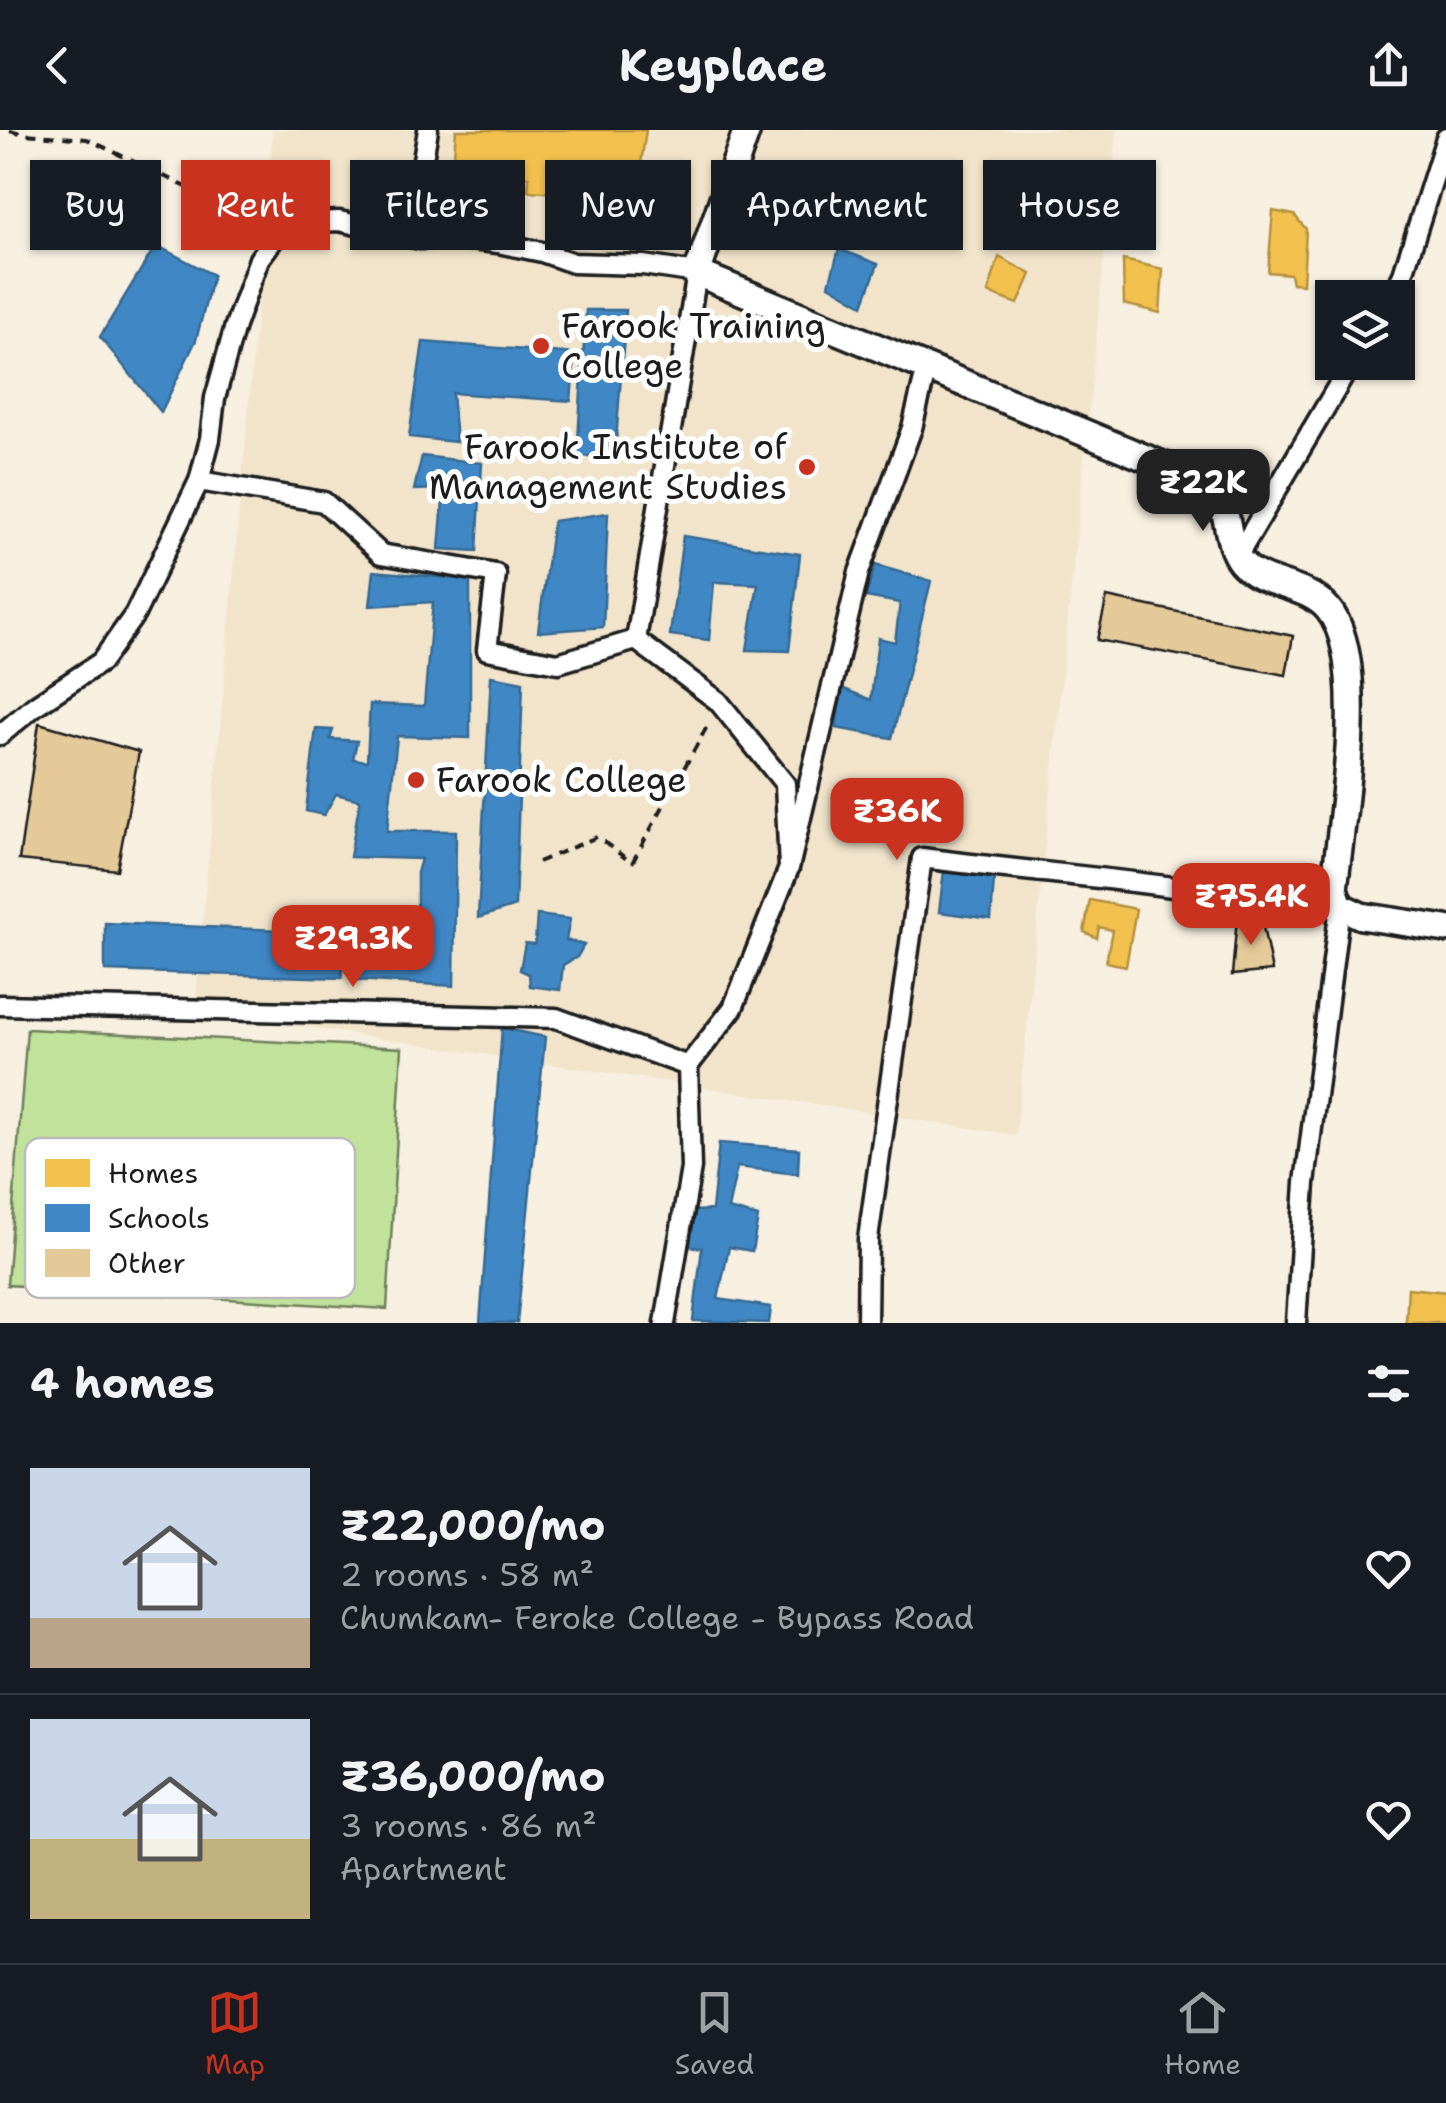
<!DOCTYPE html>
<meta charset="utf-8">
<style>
:root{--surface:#171b24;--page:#242831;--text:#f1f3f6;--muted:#9ea1a6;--line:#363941;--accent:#c8321e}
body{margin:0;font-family:"Shantell Sans",sans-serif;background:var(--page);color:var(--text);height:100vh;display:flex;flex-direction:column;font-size:38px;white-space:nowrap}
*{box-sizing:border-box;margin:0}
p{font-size:32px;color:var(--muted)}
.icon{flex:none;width:55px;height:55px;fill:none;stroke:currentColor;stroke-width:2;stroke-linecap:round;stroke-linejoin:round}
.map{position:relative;height:1193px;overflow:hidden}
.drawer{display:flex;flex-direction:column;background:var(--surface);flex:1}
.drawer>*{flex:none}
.top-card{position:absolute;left:30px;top:30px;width:1388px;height:90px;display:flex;gap:20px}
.buttons{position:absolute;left:1315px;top:150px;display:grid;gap:20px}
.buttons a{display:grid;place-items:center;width:100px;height:100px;border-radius:0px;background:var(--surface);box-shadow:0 2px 8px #0004;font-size:50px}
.price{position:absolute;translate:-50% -85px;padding:0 22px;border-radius:20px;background:var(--accent);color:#fff;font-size:32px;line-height:65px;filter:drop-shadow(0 2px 5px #0008)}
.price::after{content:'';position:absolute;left:50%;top:60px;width:30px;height:22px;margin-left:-15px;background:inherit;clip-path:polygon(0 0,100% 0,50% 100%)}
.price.current{background:#222;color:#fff}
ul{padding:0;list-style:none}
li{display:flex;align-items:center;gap:30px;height:250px;padding:0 30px}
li+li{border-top:2px solid var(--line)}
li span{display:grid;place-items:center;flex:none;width:280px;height:200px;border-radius:0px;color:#555}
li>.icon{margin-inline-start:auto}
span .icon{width:120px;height:120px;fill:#fffc;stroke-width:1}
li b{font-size:42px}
h2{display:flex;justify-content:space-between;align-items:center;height:120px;padding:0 30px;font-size:42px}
.pill{padding:0 35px;border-radius:0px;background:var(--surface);box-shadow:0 2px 8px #0004;font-size:35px;line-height:90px}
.pill.current{background:var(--accent);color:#fff}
header{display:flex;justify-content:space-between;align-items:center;height:130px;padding:0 30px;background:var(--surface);font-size:45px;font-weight:700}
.tabs{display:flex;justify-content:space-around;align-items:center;height:140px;border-top:2px solid var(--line);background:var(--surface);font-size:28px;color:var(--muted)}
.tabs a{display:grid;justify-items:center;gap:5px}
.tabs .current{color:var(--accent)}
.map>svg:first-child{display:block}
.built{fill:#f1e4cb}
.green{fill:#c1e29b;stroke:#6e7f5c;stroke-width:2.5}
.homes{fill:#f2c14e;stroke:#b2903f;stroke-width:2.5}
.schools{fill:#3f88c5;stroke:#346892;stroke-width:2.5}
.building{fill:#e4c999;stroke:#1c1c1c;stroke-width:2.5}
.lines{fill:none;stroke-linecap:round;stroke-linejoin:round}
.minor-casing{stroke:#1c1c1c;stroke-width:25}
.secondary-casing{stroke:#1c1c1c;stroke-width:32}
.path{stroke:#1c1c1c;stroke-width:4;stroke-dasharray:10 8;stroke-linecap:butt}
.minor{stroke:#fff;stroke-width:18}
.secondary{stroke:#fff;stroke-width:25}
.poi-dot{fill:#c8321e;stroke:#fff;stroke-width:4}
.labels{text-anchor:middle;stroke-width:10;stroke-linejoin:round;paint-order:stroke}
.poi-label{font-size:35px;fill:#1c1c1c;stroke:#fff;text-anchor:start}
.key{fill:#fff;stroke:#bbb;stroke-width:2.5}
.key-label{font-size:28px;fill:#1c1c1c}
</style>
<header><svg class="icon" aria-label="back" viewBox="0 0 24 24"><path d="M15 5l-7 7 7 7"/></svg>Keyplace<svg class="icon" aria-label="share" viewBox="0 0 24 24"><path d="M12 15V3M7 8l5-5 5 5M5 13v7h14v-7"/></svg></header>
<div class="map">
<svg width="1446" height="1193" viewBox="0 0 1446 1193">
<rect width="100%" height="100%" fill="#f7efe0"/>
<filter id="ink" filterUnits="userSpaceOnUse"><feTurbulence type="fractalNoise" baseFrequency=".01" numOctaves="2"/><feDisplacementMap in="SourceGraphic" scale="20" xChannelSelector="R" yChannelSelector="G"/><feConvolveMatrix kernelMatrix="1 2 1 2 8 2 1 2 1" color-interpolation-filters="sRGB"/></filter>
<g filter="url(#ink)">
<path class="built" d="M273,0H1117L1016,1005L195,880Z"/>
<path class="green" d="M27,899L402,918L387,1179L7,1155Z"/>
<path class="homes" d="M456,0H646L637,60L561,50L560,63L528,61L529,47L453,39Z
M1273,81L1294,85L1306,99L1303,154L1292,153L1290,144L1268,142Z
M999,127L1031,144L1018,174L988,163Z
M1123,130L1163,139L1160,183L1124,174Z
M1090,770L1136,779L1126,836L1106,832L1112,800L1099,797L1097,808L1084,802Z
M1408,1158L1446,1162V1193H1406Z"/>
<path class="schools" d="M156,115L213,145L196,210L161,282L100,207Z
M839,119L878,134L863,175L829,155Z
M586,180H626L615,324L577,327Z
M423,212L575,224L571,271L452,263L456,312L409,307Z
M422,326L482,333L477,421L439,419L444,359L414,360Z
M608,383L603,497L538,502L553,391Z
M683,406L800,424L789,521L747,520L758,454L714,452L709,510L670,505Z
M875,435L931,451L892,608L836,598L842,558L871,570L878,508L895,512L900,473L866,467Z
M374,441L470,450V608L397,606L387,701H456L454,856L356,850L355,820L417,822V743L421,729L350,727L360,670L336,664L324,685L306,681L316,599L333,600L330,609L357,611L353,629L367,631L370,574L424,576L433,472L370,476Z
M491,546L523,552L515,776L478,788Z
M944,741L994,749L991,789L939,782Z
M537,785L570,789L566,810L584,815L577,827L563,835L560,860L530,856L529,844L520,840L525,813L535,814Z
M105,793L332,802V811L345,814L342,848L105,841Z
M502,898L545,907L517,1193H480Z
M719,1013L799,1019L798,1044L737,1037L728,1079L758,1087L752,1121L729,1117L718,1169L771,1177L769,1193L693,1191L702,1118L690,1116L693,1081L712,1080Z"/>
<path class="building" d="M1107,467L1293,506L1286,545L1097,510Z
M39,593L139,622L117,740L19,730Z
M1261,787L1272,841L1232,845L1237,788Z"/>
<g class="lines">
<g class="minor-casing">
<path id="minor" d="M410,106L428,0
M1390,168L1402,147L1446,8
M199,351L324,372L381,424L496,444L487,520L558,533L636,510
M1237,427L1352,232
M0,605L36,575L101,532L135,484L199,351L210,309L215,268L235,196L259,129L279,102L298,93L339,91L420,109L454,108L498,113L542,122L573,133L643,135L697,143L636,510L718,571L785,654L789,738
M0,875L556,888L688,936
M665,1193L691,1038L688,936L733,878L789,738L859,442L912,298L927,237
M867,1193L868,1109L922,728C1006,739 1090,746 1173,757C1232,765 1279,785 1340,776L1305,1053L1296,1193"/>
</g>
<g class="secondary-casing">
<path id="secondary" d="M747,0L697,143L1211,355C1232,377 1223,409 1241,432C1262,457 1306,453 1328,479C1370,528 1341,695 1334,759L1340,776L1361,786L1446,799"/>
</g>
<path class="path" d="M10,0L24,4L87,9L261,93
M538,732L597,707L632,733L710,591"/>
<use href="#minor" class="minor"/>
<use href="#secondary" class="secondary"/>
</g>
</g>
<g class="poi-dot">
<circle cx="541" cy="216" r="10"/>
<circle cx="807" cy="337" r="10"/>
<circle cx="416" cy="650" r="10"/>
</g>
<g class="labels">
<g class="poi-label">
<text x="561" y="208">Farook Training<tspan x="561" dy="40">College</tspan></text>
<text x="787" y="329" text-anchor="end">Farook Institute of<tspan x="787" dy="40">Management Studies</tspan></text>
<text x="436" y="662">Farook College</text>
</g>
</g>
<rect x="25" y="1008" width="330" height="160" rx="15" class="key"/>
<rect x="45" y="1029" width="45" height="28" fill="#f2c14e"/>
<rect x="45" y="1074" width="45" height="28" fill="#3f88c5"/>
<rect x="45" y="1119" width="45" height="28" fill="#e4c999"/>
<g class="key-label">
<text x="108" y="1053">Homes</text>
<text x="108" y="1098">Schools</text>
<text x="108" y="1143">Other</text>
</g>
</svg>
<div class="buttons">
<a><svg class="icon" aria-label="layers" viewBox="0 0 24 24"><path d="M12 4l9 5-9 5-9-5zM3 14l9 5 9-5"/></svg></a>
</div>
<b class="price current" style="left:1203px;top:404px">₹22K</b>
<b class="price" style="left:897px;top:733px">₹36K</b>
<b class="price" style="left:1251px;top:818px">₹75.4K</b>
<b class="price" style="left:353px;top:860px">₹29.3K</b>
<div class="top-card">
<a class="pill">Buy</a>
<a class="pill current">Rent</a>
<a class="pill">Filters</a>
<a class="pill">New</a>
<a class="pill">Apartment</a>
<a class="pill">House</a>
</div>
</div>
<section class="drawer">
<h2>4 homes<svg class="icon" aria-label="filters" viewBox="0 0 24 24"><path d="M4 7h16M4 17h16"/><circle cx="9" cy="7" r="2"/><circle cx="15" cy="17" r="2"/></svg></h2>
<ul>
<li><span style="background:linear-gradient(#c9d6e8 75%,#b9a48a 0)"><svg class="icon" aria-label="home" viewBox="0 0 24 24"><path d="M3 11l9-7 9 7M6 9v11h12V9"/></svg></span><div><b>₹22,000/mo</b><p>2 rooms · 58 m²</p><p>Chumkam- Feroke College - Bypass Road</p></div><svg class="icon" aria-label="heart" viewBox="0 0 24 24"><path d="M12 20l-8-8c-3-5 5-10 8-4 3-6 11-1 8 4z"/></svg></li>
<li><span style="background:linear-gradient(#c9d6e8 60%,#c2b280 0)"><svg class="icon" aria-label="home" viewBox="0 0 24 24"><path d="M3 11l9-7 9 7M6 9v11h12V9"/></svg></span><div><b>₹36,000/mo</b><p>3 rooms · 86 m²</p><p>Apartment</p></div><svg class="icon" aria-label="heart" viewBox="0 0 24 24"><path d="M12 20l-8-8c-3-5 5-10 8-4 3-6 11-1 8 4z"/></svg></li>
</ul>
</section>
<nav class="tabs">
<a class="current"><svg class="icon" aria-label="map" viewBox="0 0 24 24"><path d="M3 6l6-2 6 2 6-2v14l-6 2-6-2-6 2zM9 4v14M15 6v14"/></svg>Map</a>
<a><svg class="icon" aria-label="saved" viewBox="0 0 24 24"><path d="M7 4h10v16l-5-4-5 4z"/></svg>Saved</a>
<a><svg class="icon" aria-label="home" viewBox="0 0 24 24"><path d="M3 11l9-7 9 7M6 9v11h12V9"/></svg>Home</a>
</nav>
